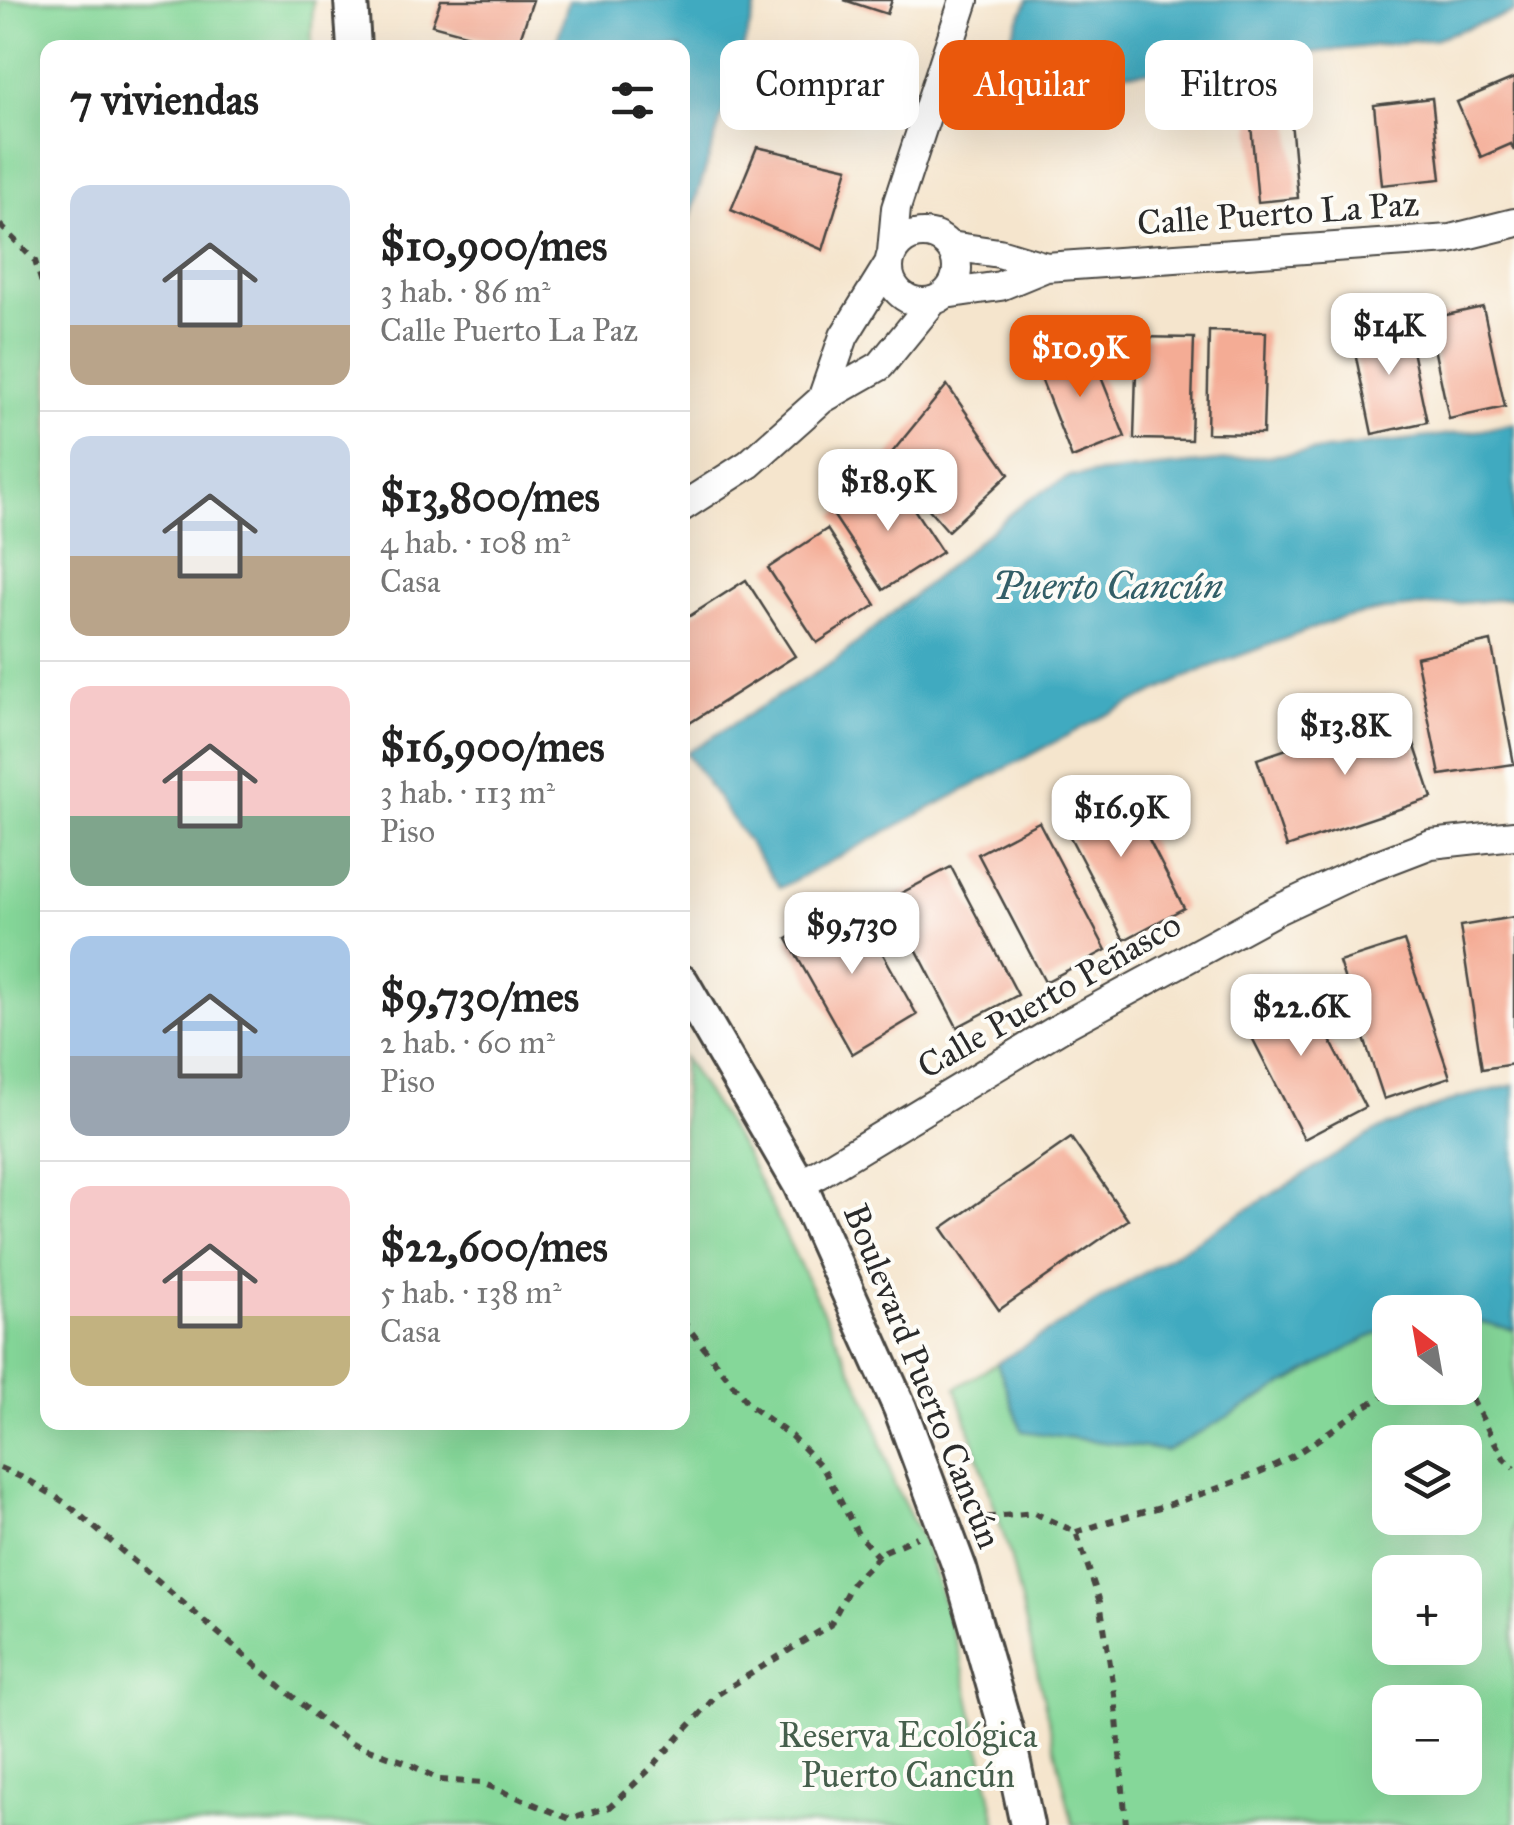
<!DOCTYPE html>
<html lang="es">
<meta charset="utf-8">
<style>
:root{--surface:#fff;--page:#f2f2f2;--text:#222;--muted:#767676;--line:#e0e0e0;--accent:#ea580c}
body{margin:0;font-family:"IM FELL Great Primer",serif;background:var(--page);color:var(--text);height:100vh;display:flex;flex-direction:column;font-size:38px;white-space:nowrap}
*{box-sizing:border-box;margin:0}
p{font-size:32px;color:var(--muted)}
.icon{flex:none;width:55px;height:55px;fill:none;stroke:currentColor;stroke-width:2;stroke-linecap:round;stroke-linejoin:round}
.map{position:relative;flex:1;overflow:hidden}
.side{position:absolute;left:40px;top:40px;width:650px;height:1390px;display:flex;flex-direction:column;background:var(--surface);border-radius:20px;box-shadow:0 10px 40px #0002}
.side>*{flex:none}
.hud{position:absolute;left:720px;top:40px;width:642px;height:90px;display:flex;gap:20px}
.needle{width:65px;rotate:329deg}
.fabs{position:absolute;left:1372px;top:1295px;display:grid;gap:20px}
.fabs a{display:grid;place-items:center;width:110px;height:110px;border-radius:20px;background:var(--surface);box-shadow:0 10px 40px #0002;font-size:50px}
.price{position:absolute;translate:-50% -85px;padding:0 22px;border-radius:20px;background:#fff;color:#222;font-size:32px;line-height:65px;filter:drop-shadow(0 2px 5px #0008)}
.price::after{content:'';position:absolute;left:50%;top:60px;width:30px;height:22px;margin-left:-15px;background:inherit;clip-path:polygon(0 0,100% 0,50% 100%)}
.price.selected{background:var(--accent);color:#fff}
ul{padding:0;list-style:none}
li{display:flex;align-items:center;gap:30px;height:250px;padding:0 30px}
li+li{border-top:2px solid var(--line)}
li span{display:grid;place-items:center;flex:none;width:280px;height:200px;border-radius:20px;color:#555}
li>.icon{margin-inline-start:auto}
span .icon{width:120px;height:120px;fill:#fffc;stroke-width:1}
li b{font-size:42px}
h2{display:flex;justify-content:space-between;align-items:center;height:120px;padding:0 30px;font-size:42px}
.chip{padding:0 35px;border-radius:20px;background:var(--surface);box-shadow:0 10px 40px #0002;font-size:35px;line-height:90px}
.chip.selected{background:var(--accent);color:#fff}
.map>svg:first-child{display:block}
.green{fill:#85d799;stroke:#588162;stroke-width:2.5;fill-rule:evenodd}
.water{fill:#40aac0;stroke:#366a76;stroke-width:2.5}
.building{fill:#f4ac95}
.lines{fill:none;stroke-linecap:round;stroke-linejoin:round}
.minor-casing{stroke:#494743;stroke-width:32}
.tertiary-casing{stroke:#494743;stroke-width:38}
.path{stroke:#494743;stroke-width:6;stroke-dasharray:8 8;stroke-linecap:butt}
.minor{stroke:#fff;stroke-width:28}
.tertiary{stroke:#fff;stroke-width:32}
.labels{text-anchor:middle;stroke-width:8;stroke-linejoin:round;paint-order:stroke}
.street-label{font-size:35px;fill:#2b2b2b;stroke:#fdfcf7}
.park-label{font-size:35px;fill:#465f4c;stroke:#fdfcf7}
.water-label{font-size:38px;font-style:italic;fill:#335e67;stroke:#fdfcf7}
</style>
<div class="map">
<svg width="1514" height="1825" viewBox="0 0 1514 1825">
<rect width="100%" height="100%" fill="#fdfcf7"/>
<filter id="ink" filterUnits="userSpaceOnUse"><feTurbulence type="fractalNoise" baseFrequency=".01" numOctaves="2"/><feDisplacementMap in="SourceGraphic" scale="20" xChannelSelector="R" yChannelSelector="G"/><feConvolveMatrix kernelMatrix="1 2 1 2 8 2 1 2 1" color-interpolation-filters="sRGB"/></filter>
<filter id="wash" filterUnits="userSpaceOnUse"><feTurbulence type="fractalNoise" baseFrequency=".0048" numOctaves="4" result="noise"/><feDisplacementMap in="SourceGraphic" scale="40" xChannelSelector="R" yChannelSelector="G"/><feGaussianBlur stdDeviation="2.25" result="paint"/><feColorMatrix in="noise" values="0 0 0 0 0 0 0 0 0 0 0 0 0 0 0 0 0 1.4 0 .05"/><feComposite in="paint" operator="in"/></filter>
<g filter="url(#wash)">
<rect width="100%" height="100%" fill="#f5e5cd"/>
<path class="green" d="M0,0H313L311,47L48,48V1422H682L683,1057L745,1153L870,1407L894,1484L926,1546L961,1659L997,1825H0Z
M1465,1318L1514,1330V1825H1073L1010,1555L956,1388L997,1363L1023,1431L1291,1382L1367,1338L1390,1329V1388H1465ZM1390,1442H1465V1518H1390ZM1390,1572H1465V1648H1390ZM1390,1702H1465V1778H1390Z"/>
<path class="water" d="M569,0H758L683,241L682,48L555,47Z
M1028,0H1514V12L1434,39L1133,73L1003,54Z
M1514,423V598L1384,610L1338,619L1204,669L1102,717L780,888L686,753L835,661L1027,500L1071,476L1335,449L1482,430Z
M1514,1085V1330L1465,1318V1312H1390V1329L1367,1338L1167,1451L1022,1431L997,1363L1375,1131L1459,1098Z"/>
<g id="blocks">
<path class="building" d="M441,0H533L517,48L432,25Z
M844,0H892L887,14Z
M1514,78V151L1511,144L1481,157L1457,102Z
M1432,98L1441,179L1382,185L1374,105Z
M1290,110L1298,198L1258,202L1250,114Z
M757,147L848,168L823,250L731,210Z
M1483,307L1505,407L1449,419L1428,319Z
M1406,322L1427,422L1372,434L1351,333Z
M1209,331L1266,332L1263,434L1207,433Z
M1137,337L1194,338L1191,440L1134,439Z
M1087,342L1125,437L1072,458L1035,363Z
M947,385L1009,474L948,531L886,460Z
M893,477L942,552L883,590L834,516Z
M827,529L876,605L817,643L768,568Z
M746,580L795,656L688,724L682,716V621Z
M1491,641L1514,764L1440,775L1416,657Z
M1403,710L1432,798L1287,847L1257,759Z
M1118,779L1184,908L1124,940L1057,812Z
M1039,822L1106,950L1045,982L978,854Z
M951,867L1018,995L957,1027L890,899Z
M854,902L917,1015L852,1054L787,939Z
M1514,917V1064L1482,1069L1460,926Z
M1404,941L1450,1077L1384,1099L1339,962Z
M1298,979L1365,1107L1304,1139L1238,1010Z
M1071,1138L1128,1220L999,1310L942,1228Z"/>
</g>
</g>
<g filter="url(#ink)">
<use href="#blocks" fill-opacity="0" stroke="#494743" stroke-width="2.5"/>
<g class="lines">
<g class="minor-casing">
<path id="minor" d="M889 268a34 34 0 1 1 68 0a34 34 0 1 1-68 0Z
M950,246L999,253L1046,267
M892,252L896,208L964,0
M945,294L1000,286L1046,267L1450,239L1514,223
M822,399L844,336L888,265
M682,507L749,464L822,399L880,366L933,301
M800,1185L1063,1026L1275,911L1358,872L1431,844L1514,835"/>
</g>
<g class="tertiary-casing">
<path id="tertiary" d="M351,0L354,48
M682,982L800,1185L900,1408L960,1569L1009,1740L1027,1825"/>
</g>
<path class="path" d="M0,225L35,261L48,302
M48,344V349
M682,1320L750,1406L791,1436L823,1468L858,1534L878,1557
M1461,1388L1468,1392L1504,1459L1514,1468
M0,1468L30,1481L67,1504L326,1725L352,1743L405,1762L440,1780L482,1783L570,1819L610,1807L650,1769L718,1694L830,1625L852,1583L878,1557L885,1551L917,1537
M971,1519L1034,1513L1076,1532L1100,1602L1115,1695L1126,1825
M1076,1532C1143,1511 1211,1495 1275,1465C1320,1444 1355,1407 1400,1388"/>
<use href="#minor" class="minor"/>
<use href="#tertiary" class="tertiary"/>
</g>
</g>
<g class="labels">
<g class="street-label">
<text transform="translate(1278 213) rotate(-4)" y="12">Calle Puerto La Paz</text>
<text transform="translate(1049 995) rotate(-30)" y="12">Calle Puerto Peñasco</text>
<text transform="translate(923 1376) rotate(68)" y="12">Boulevard Puerto Cancún</text>
</g>
<g class="park-label">
<text x="908" y="1747">Reserva Ecológica<tspan x="908" dy="40">Puerto Cancún</tspan></text>
</g>
<g class="water-label">
<text x="1108" y="599">Puerto Cancún</text>
</g>
</g>
</svg>
<div class="fabs">
<a><svg class="needle" viewBox="-14 -14 28 28"><path d="M0-13l5 13h-10z" fill="#e53935"/><path d="M0 13l5-13h-10z" fill="#767676"/></svg></a>
<a><svg class="icon" aria-label="layers" viewBox="0 0 24 24"><path d="M12 4l9 5-9 5-9-5zM3 14l9 5 9-5"/></svg></a>
<a>+</a>
<a>−</a>
</div>
<b class="price" style="left:1389px;top:378px">$14K</b>
<b class="price selected" style="left:1080px;top:400px">$10.9K</b>
<b class="price" style="left:888px;top:534px">$18.9K</b>
<b class="price" style="left:1345px;top:778px">$13.8K</b>
<b class="price" style="left:1121px;top:860px">$16.9K</b>
<b class="price" style="left:852px;top:977px">$9,730</b>
<b class="price" style="left:1301px;top:1059px">$22.6K</b>
<div class="hud">
<a class="chip">Comprar</a>
<a class="chip selected">Alquilar</a>
<a class="chip">Filtros</a>
</div>
<section class="side">
<h2>7 viviendas<svg class="icon" aria-label="filters" viewBox="0 0 24 24"><path d="M4 7h16M4 17h16"/><circle cx="9" cy="7" r="2"/><circle cx="15" cy="17" r="2"/></svg></h2>
<ul>
<li><span style="background:linear-gradient(#c9d6e8 70%,#b9a48a 0)"><svg class="icon" aria-label="home" viewBox="0 0 24 24"><path d="M3 11l9-7 9 7M6 9v11h12V9"/></svg></span><div><b>$10,900/mes</b><p>3 hab. · 86 m²</p><p>Calle Puerto La Paz</p></div></li>
<li><span style="background:linear-gradient(#c9d6e8 60%,#b9a48a 0)"><svg class="icon" aria-label="home" viewBox="0 0 24 24"><path d="M3 11l9-7 9 7M6 9v11h12V9"/></svg></span><div><b>$13,800/mes</b><p>4 hab. · 108 m²</p><p>Casa</p></div></li>
<li><span style="background:linear-gradient(#f6c9c9 65%,#7fa58c 0)"><svg class="icon" aria-label="home" viewBox="0 0 24 24"><path d="M3 11l9-7 9 7M6 9v11h12V9"/></svg></span><div><b>$16,900/mes</b><p>3 hab. · 113 m²</p><p>Piso</p></div></li>
<li><span style="background:linear-gradient(#a9c7e8 60%,#9aa5b1 0)"><svg class="icon" aria-label="home" viewBox="0 0 24 24"><path d="M3 11l9-7 9 7M6 9v11h12V9"/></svg></span><div><b>$9,730/mes</b><p>2 hab. · 60 m²</p><p>Piso</p></div></li>
<li><span style="background:linear-gradient(#f6c9c9 65%,#c2b280 0)"><svg class="icon" aria-label="home" viewBox="0 0 24 24"><path d="M3 11l9-7 9 7M6 9v11h12V9"/></svg></span><div><b>$22,600/mes</b><p>5 hab. · 138 m²</p><p>Casa</p></div></li>
</ul>
</section>
</div>
